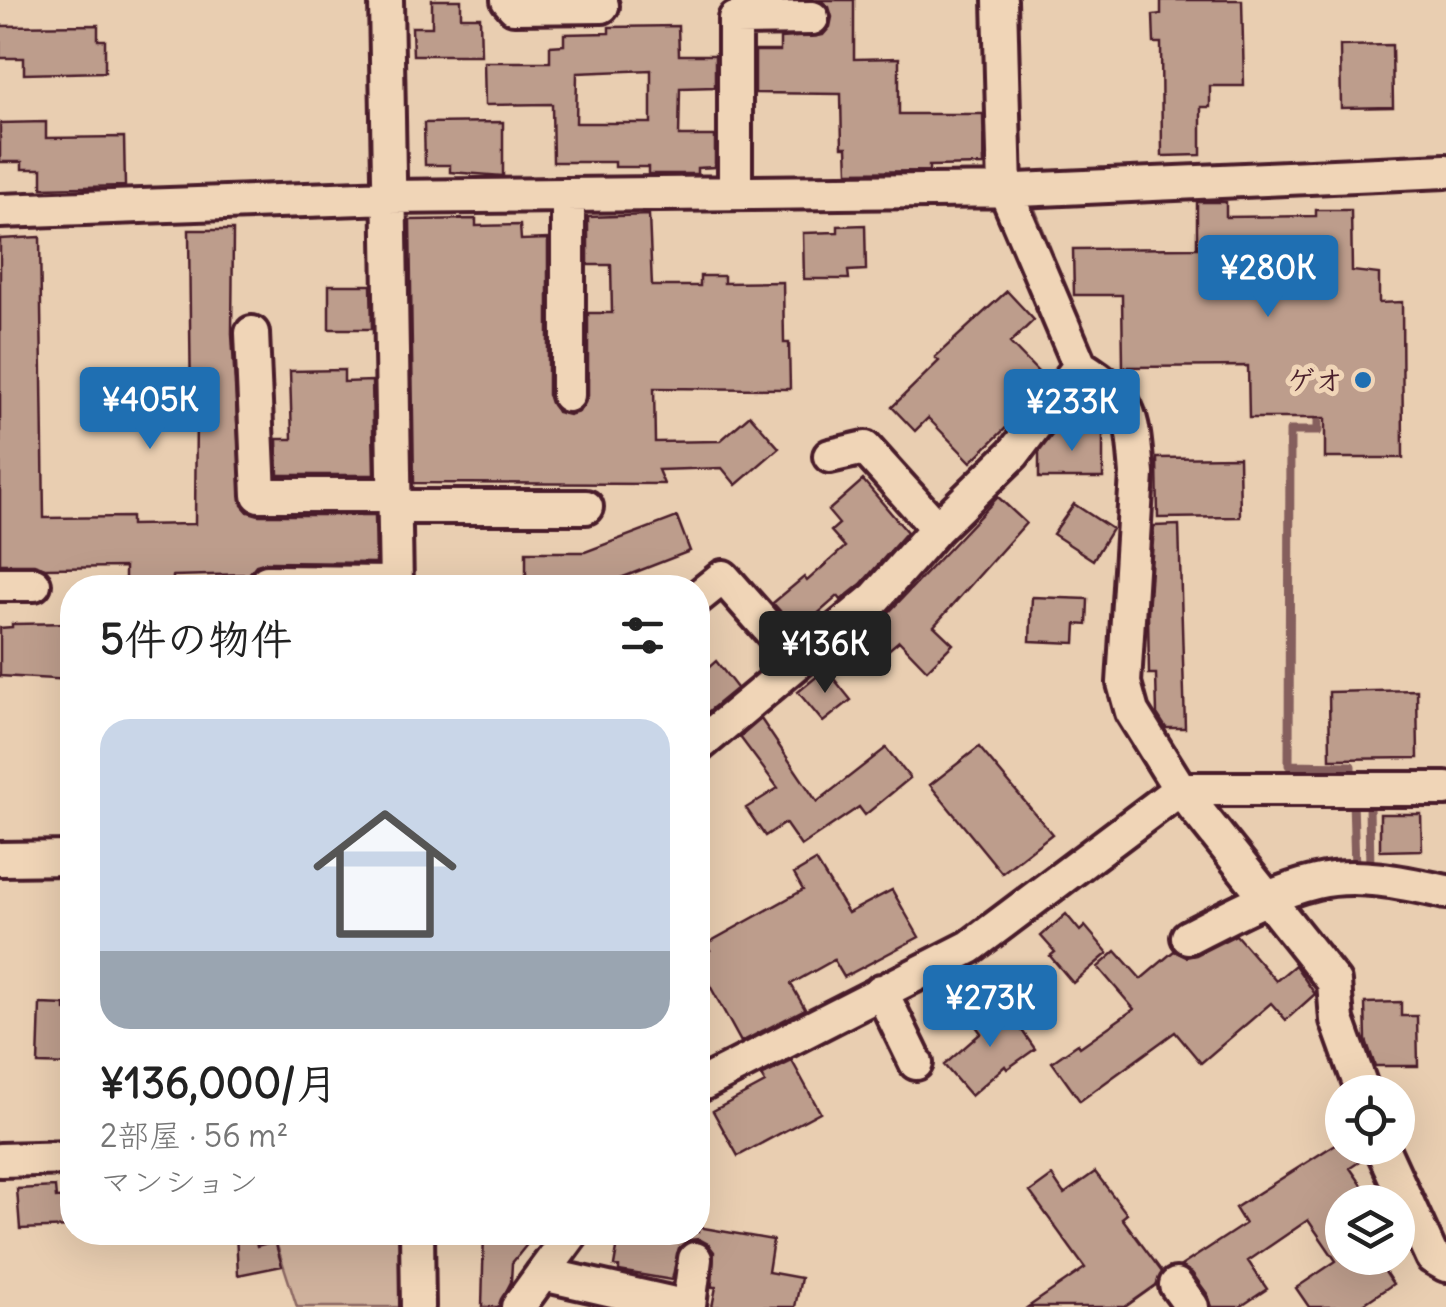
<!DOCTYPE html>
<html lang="ja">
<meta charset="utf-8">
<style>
:root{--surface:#fff;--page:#f2f2f2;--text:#222;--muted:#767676;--line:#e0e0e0;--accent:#1f6fb2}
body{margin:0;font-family:Delius,"Klee One",sans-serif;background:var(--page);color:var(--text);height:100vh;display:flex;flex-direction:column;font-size:38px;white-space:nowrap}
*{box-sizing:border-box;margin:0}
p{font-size:32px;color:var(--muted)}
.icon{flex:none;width:55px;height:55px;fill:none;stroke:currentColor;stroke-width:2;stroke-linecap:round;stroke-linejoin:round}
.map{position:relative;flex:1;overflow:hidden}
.side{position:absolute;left:60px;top:575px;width:650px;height:670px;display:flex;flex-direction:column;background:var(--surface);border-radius:40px;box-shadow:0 10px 40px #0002}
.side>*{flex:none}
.controls{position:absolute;left:1325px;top:1075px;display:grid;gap:20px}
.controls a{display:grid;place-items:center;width:90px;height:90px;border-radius:50%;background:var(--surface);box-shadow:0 10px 40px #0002;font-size:50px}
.price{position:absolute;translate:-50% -85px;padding:0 22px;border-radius:10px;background:var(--accent);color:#fff;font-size:32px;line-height:65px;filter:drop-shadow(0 2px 5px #0008)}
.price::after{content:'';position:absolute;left:50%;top:60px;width:30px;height:22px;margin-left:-15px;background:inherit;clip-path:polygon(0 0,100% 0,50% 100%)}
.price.selected{background:#222;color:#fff}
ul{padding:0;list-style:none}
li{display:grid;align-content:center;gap:20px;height:530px;padding:0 40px}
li+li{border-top:2px solid var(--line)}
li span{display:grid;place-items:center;height:310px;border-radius:30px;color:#555}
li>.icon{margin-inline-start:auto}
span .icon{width:180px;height:180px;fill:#fffc;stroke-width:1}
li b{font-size:42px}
h2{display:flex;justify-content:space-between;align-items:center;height:120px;padding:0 40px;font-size:42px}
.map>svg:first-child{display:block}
.green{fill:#cfb19c;stroke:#8c6864;stroke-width:2.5}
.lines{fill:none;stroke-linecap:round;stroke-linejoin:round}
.stream{stroke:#855f5d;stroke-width:9}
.building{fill:#bd9d8c;stroke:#4a1f2b;stroke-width:2.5;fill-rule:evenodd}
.minor-casing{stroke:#4a1f2b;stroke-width:40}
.minor{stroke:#f0d5b7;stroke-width:32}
.poi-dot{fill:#1f6fb2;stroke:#f0d5b7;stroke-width:4}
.labels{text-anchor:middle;stroke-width:10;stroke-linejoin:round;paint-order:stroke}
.poi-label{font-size:28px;font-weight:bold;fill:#4a1f2b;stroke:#f0d5b7;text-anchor:end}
</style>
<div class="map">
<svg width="1446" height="1307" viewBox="0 0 1446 1307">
<rect width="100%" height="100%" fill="#e9ceb1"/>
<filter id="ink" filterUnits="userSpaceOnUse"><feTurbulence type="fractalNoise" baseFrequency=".01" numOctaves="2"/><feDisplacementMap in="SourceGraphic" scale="20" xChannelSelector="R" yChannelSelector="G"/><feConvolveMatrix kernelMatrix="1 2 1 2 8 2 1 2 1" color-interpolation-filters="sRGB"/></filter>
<g filter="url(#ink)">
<path class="green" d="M273,1233H407L409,1307H297Z"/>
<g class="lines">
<path class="stream" d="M1027,198L1049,253
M1318,409V431H1290L1289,765L1351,766V781
M1369,804L1370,871H1373
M1351,868H1355L1353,800"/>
</g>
<path class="building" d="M432,0H461V17H480L481,55H413L412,27H432Z
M820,0H854V59L899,58V114H983L984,165L929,166V171L848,172L847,147H842L841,94L755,93V51H780V38L823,35L830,27L832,17L829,7Z
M1161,0H1242L1244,86H1210V107H1201V155L1162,156L1161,43H1154L1153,15L1161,14Z
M98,25V40H105V72L24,74V58H0V26Z
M678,26L679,55H715V87L680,88L679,136H715V167L697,168V174H648V167H615V162H553L552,104L485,105L484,62H550V46L564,45V34L609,33V27ZM651,70V123H576L577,73Z
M1392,45L1393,107L1341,108L1340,46Z
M46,122V138L124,137L125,186L42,188V169H22V162H0V123Z
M503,122V176L450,172V165H425L424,123Z
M1197,202H1226V217L1316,216V210H1351L1352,271L1379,274V303L1402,302L1403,458H1325V418H1249L1248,366L1123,367L1122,295H1074L1073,249L1197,248Z
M649,215L652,286H700V276H724V283L783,282L784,343H789L790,389L654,388L655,442L720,441L750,415L779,448L736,485L722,468L658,470L664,484L414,483L410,220L476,219V226L520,225L521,240L548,239V395L557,412L569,415L579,412L588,396V313H612L611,265H588V217Z
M865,225L866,270L848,271L849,279H804L803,233L838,232V226Z
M189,230H233L232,334L242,505L248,512L259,515H375L376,563L267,562L256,565L249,574L173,576V588H125V567L45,568L34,564H0V239L40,237L44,518L131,517V525L195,524L196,410H191Z
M329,285H371L372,329H329Z
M1007,291L1034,320L1010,343L1045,379L1011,423L971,462L928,418L915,431L892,407L939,361L935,357Z
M344,370V382L372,381L374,475H278L277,439H292L290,371Z
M1073,408L1077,412L1058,431H1103V478H1039V452Z
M1239,457L1240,517L1158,518L1157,458Z
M863,480L907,532L861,584L841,600L838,596L798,631L773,603L804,577L807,581L845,547L831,531L839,524L828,511Z
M998,497L1026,523L934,626L953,644L927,670L899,641L886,652L867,630L890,611Z
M1074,504L1112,529L1093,560L1053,534Z
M677,517L690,551L595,588H526V552H585Z
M1179,525L1185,728H1166L1157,714L1156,674H1149L1148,613L1154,526Z
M1032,597L1088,599L1087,625L1076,624L1075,643L1030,641Z
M72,623V680L0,676V628L12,627V624Z
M716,661L737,688L698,720V677Z
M826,669L851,700L823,722L798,692Z
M1417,690L1418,758L1330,759L1329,692Z
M761,719L817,802L886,748L910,778L865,815L859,807L801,846L785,823L765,836L746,808L778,788L740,737Z
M979,747L1052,834L1002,873L930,785Z
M1380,814H1421L1422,850L1380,851Z
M816,861L848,913L892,890L919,937L844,977L834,960L791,984L805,1009L741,1042L698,964V957L710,950L706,944L803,890L794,874Z
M1066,914L1080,931L1085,926L1108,953L1073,983L1050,956L1055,952L1041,936Z
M1236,935L1276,981L1295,965L1315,994L1286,1020L1271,1003L1201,1063L1175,1032L1080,1101L1052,1062L1078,1044L1080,1047L1134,1009L1098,967L1116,951L1141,979L1174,951L1186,957L1196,955Z
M1002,1002L1035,1049L1007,1069L1005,1066L971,1096L944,1065L981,1033L973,1022Z
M1401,1002V1016H1417L1418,1066H1375L1366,1040L1365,1003Z
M40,1004L65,1005V1010L72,1011V1065L38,1064Z
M792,1061L820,1112L738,1156L713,1111L765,1083L761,1076Z
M1342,1140V1148H1349L1359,1162L1350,1168L1366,1191L1349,1202H1342V1258H1376L1393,1284L1359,1307H1309L1296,1288L1336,1261L1308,1220L1248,1261L1267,1289L1240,1307H1212L1208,1295L1192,1273L1181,1266L1245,1224L1235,1208Z
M1095,1172L1127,1214L1122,1218L1162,1272L1156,1285L1125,1307H1028L1085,1268L1030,1192L1052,1176L1064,1194Z
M55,1187L56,1198L72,1197V1227L20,1229L17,1189Z
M698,1227L773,1240L768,1272L801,1278L795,1307H712L716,1287H712L714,1252L708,1244L699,1239L688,1240L679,1248L672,1280L619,1271V1267L614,1266L620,1232H698Z
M236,1232H254L257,1246L275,1241L282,1266L238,1275Z
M484,1232H537L512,1263L511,1282L498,1307H482Z"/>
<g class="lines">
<g class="minor-casing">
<path id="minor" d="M386,0L396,588
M508,0L514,7L602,6
M735,193V19L812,18
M568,195V395
M0,211L389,197L1018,190L1446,171
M252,333L259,495H394
M1080,366C1132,399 1132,413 1137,474L1124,683L1132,712L1180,789L1334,982L1337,1020L1363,1092
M830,456L865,448L937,528
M395,507H586
M267,582L396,583
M0,584H34
M698,597L723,577L798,662
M698,746L875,598L937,528L1013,454L1080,366L1005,190L1000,0
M0,859L72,858
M1188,937C1229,916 1270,893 1316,882C1357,872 1405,883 1446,892
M881,991L916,1063
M698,1086L970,947L1180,789H1446
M1382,1148L1432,1257L1446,1265
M0,1160L72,1158
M417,1232L418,1307
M542,1274L688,1307
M1176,1285L1192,1307
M689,1305L695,1259
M518,1307L573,1232"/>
</g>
<use href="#minor" class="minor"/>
</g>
</g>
<circle class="poi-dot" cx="1363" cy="380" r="10"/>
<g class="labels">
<g class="poi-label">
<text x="1343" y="390">ゲオ</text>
</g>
</g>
</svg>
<div class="controls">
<a><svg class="icon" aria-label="locate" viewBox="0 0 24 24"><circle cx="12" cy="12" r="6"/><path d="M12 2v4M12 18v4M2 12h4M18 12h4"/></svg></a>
<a><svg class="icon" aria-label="layers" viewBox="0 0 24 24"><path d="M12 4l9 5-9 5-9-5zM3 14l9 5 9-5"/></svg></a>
</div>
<b class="price" style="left:1268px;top:320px">¥280K</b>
<b class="price" style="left:150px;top:452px">¥405K</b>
<b class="price" style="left:1072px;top:454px">¥233K</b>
<b class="price selected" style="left:825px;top:696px">¥136K</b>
<b class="price" style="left:990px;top:1050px">¥273K</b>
<section class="side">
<h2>5件の物件<svg class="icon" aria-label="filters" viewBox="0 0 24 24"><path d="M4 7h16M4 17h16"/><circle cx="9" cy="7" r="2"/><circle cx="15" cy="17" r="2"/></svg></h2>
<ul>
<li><span style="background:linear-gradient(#c9d6e8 75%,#9aa5b1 0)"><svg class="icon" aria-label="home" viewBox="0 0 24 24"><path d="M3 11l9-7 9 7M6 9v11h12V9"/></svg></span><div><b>¥136,000/月</b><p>2部屋 · 56 m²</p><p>マンション</p></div></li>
</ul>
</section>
</div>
